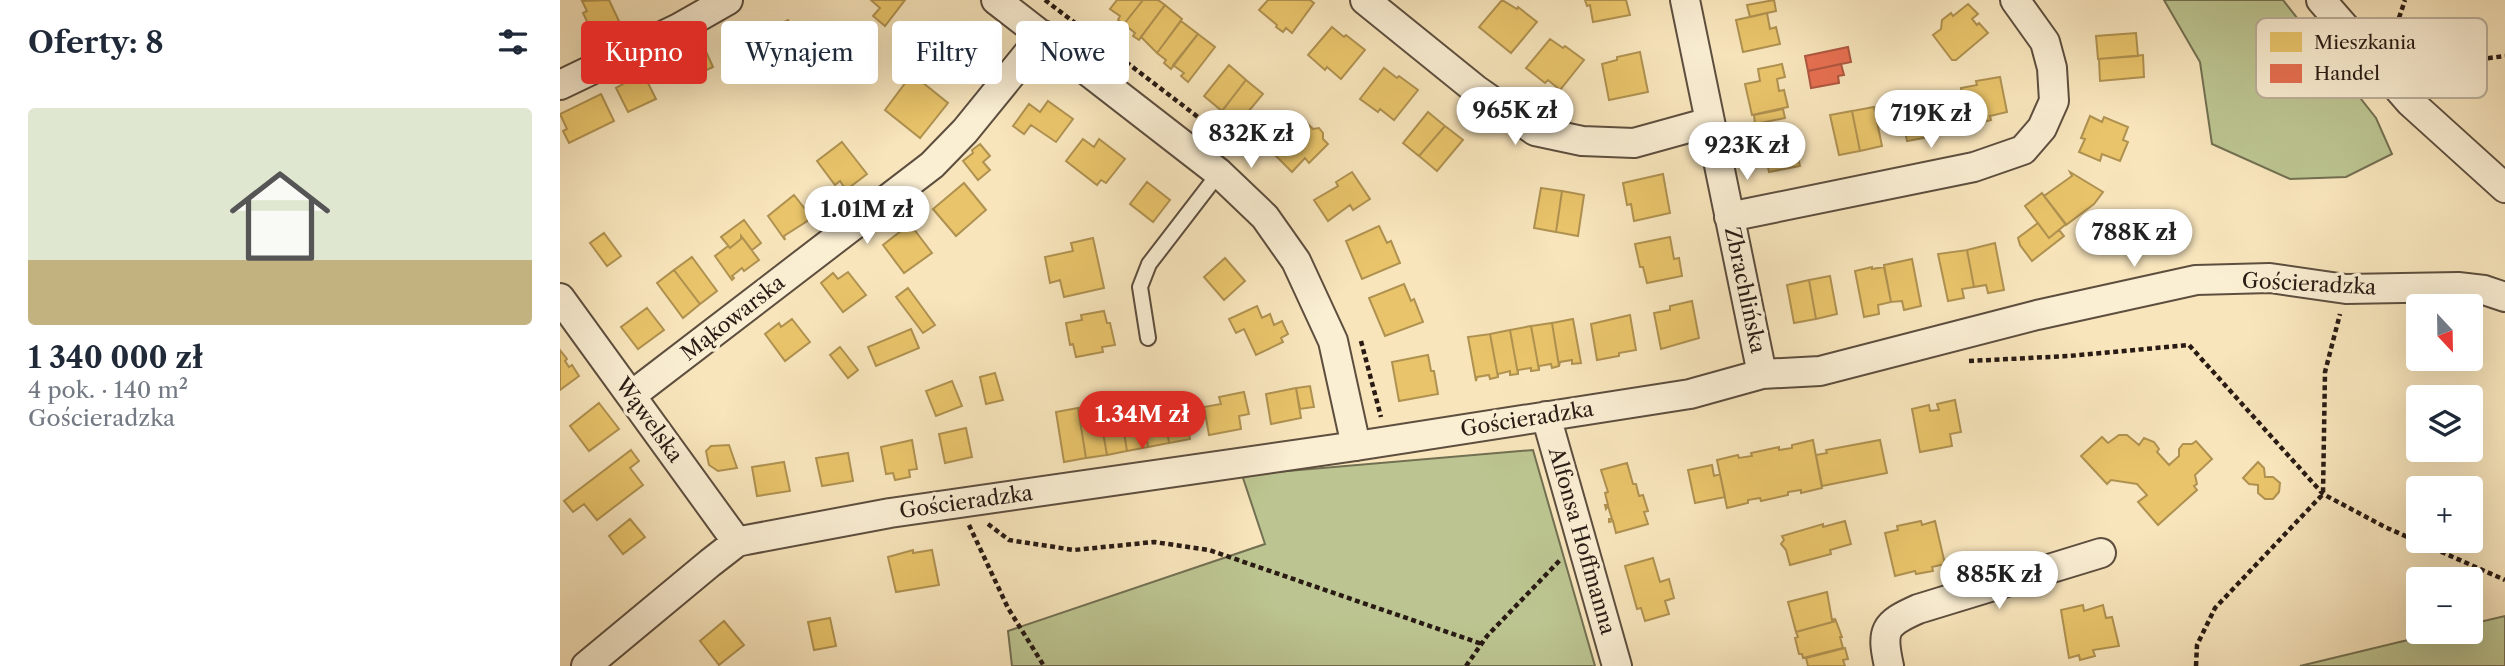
<!DOCTYPE html>
<html lang="pl">
<meta charset="utf-8">
<style>
:root{--surface:#fff;--page:#f6f6f7;--text:#1f2937;--muted:#747a83;--accent:#d93025}
body{margin:0;font-family:"Libre Caslon Text",serif;background:var(--page);color:var(--text);height:100vh;display:flex;flex-direction:column;font-size:26px;white-space:nowrap}
*{box-sizing:border-box;margin:0}
p{font-size:23px;color:var(--muted)}
.icon{flex:none;width:38px;height:38px;fill:none;stroke:currentColor;stroke-width:2;stroke-linecap:round;stroke-linejoin:round}
.map{position:relative;flex:1;overflow:hidden}
.side{display:flex;flex-direction:column;background:var(--surface);width:560px}
.side>*{flex:none}
.guide{position:absolute;left:21px;top:21px;width:665px;height:63px;display:flex;gap:14px}
.needle{width:46px;rotate:158deg}
.fabs{position:absolute;left:1846px;top:294px;display:grid;gap:14px}
.fabs a{display:grid;place-items:center;width:77px;height:77px;border-radius:7px;background:var(--surface);box-shadow:0 7px 28px #0002;font-size:35px}
.price{position:absolute;translate:-50% -60px;padding:0 16px;border-radius:24px;background:#fff;color:#222;font-size:23px;line-height:46px;filter:drop-shadow(0 2px 4px #0008)}
.price::after{content:'';position:absolute;left:50%;top:42px;width:21px;height:16px;margin-left:-10px;background:inherit;clip-path:polygon(0 0,100% 0,50% 100%)}
.price.on{background:var(--accent);color:#fff}
ul{padding:0;list-style:none}
li{display:grid;align-content:center;gap:14px;height:371px;padding:0 28px}
li span{display:grid;place-items:center;height:217px;border-radius:7px;color:#555}
li>.icon{margin-inline-start:auto}
span .icon{width:126px;height:126px;fill:#fffc;stroke-width:1}
li b{font-size:30px}
h2{display:flex;justify-content:space-between;align-items:center;height:84px;padding:0 28px;font-size:30px}
.chip{padding:0 24px;border-radius:7px;background:var(--surface);box-shadow:0 7px 28px #0002;font-size:24px;line-height:63px}
.chip.on{background:var(--accent);color:#fff}
main{display:flex;flex:1;min-height:0}
.map>svg:first-child{display:block}
.green{fill:#bcc591;stroke:#727052;stroke-width:2}
.homes{fill:#e9c46a;stroke:#af9150;stroke-width:2}
.shops{fill:#e76f51;stroke:#ae563f;stroke-width:2}
.lines{fill:none;stroke-linecap:round;stroke-linejoin:round}
.service-casing{stroke:#5d4e3e;stroke-width:18}
.minor-casing{stroke:#5d4e3e;stroke-width:32}
.path{stroke:#291b14;stroke-width:4.5;stroke-dasharray:5 3.5;stroke-linecap:butt}
.service{stroke:#faeed3;stroke-width:14}
.minor{stroke:#faeed3;stroke-width:28}
.labels{text-anchor:middle;stroke-width:7;stroke-linejoin:round;paint-order:stroke}
.street-label{font-size:21px;fill:#291b14;stroke:#faeed3}
.key{fill:#faeed3;stroke:#bbaf9a;stroke-width:2}
.key-label{font-size:19px;fill:#291b14}
</style>
<main>
<section class="side">
<h2>Oferty: 8<svg class="icon" aria-label="filters" viewBox="0 0 24 24"><path d="M4 7h16M4 17h16"/><circle cx="9" cy="7" r="2"/><circle cx="15" cy="17" r="2"/></svg></h2>
<ul>
<li><span style="background:linear-gradient(#dfe7d0 70%,#c2b280 0)"><svg class="icon" aria-label="home" viewBox="0 0 24 24"><path d="M3 11l9-7 9 7M6 9v11h12V9"/></svg></span><div><b>1 340 000 zł</b><p>4 pok. · 140 m²</p><p>Gościeradzka</p></div></li>
</ul>
</section>
<div class="map">
<svg width="1945" height="666" viewBox="0 0 1945 666">
<rect width="100%" height="100%" fill="#f8e5bc"/>
<filter id="stains"><feTurbulence type="fractalNoise" baseFrequency=".00286" numOctaves="4"/><feColorMatrix values="0 0 0 0 .2 0 0 0 0 .09 0 0 0 0 .02 0 0 0 .5 -.17"/></filter>
<radialGradient id="worn" r=".72"><stop offset=".6" stop-color="#630" stop-opacity="0"/><stop offset="1" stop-color="#630" stop-opacity=".3"/></radialGradient>
<path class="green" d="M1604,0H1723L1816,118L1832,154L1786,177L1730,179L1652,144L1640,62Z
M973,450L1035,666H452L448,631L705,544L682,475Z
M1945,616V666H1740L1881,632H1911V624Z"/>
<path class="homes" d="M49,0L59,21L33,34L23,13L27,11L22,1Z
M311,0H345L325,26L313,16L320,8Z
M557,0H583L564,24L558,20L560,16L550,9Z
M583,0H598L605,5L579,40L573,36L575,33L564,24Z
M708,0H750L754,3L732,33L726,28L723,32L716,27L717,25L699,10Z
M942,0L957,9L958,7L977,22L951,53L919,27Z
M1025,0H1066L1070,15L1033,22L1030,5L1027,6Z
M1214,0L1216,11L1190,17L1187,5Z
M1408,4L1418,14L1412,19L1417,25L1419,23L1428,33L1396,60H1392L1373,35L1381,29L1382,20L1391,13L1393,16Z
M605,5L622,19L597,53L581,37Z
M1207,13L1210,29L1216,27L1220,44L1183,52L1176,20Z
M228,20L238,40L225,46L231,57L226,72L219,70L211,75L207,66L200,69L186,41L207,31L209,26L214,27Z
M621,21L638,34L611,69L604,63L606,60L597,53Z
M384,23L402,36L406,30L430,51L409,78L384,60L380,65L362,51Z
M772,27L784,37L786,35L805,50L781,79L767,67L765,70L748,55Z
M1576,33L1578,56L1538,59L1536,36Z
M638,34L655,47L628,82L621,76L624,73L613,65Z
M990,39L1003,48L1005,46L1024,60L1000,90L988,80L985,83L966,68Z
M143,45L153,67L125,80L116,62L129,55L128,52Z
M1080,52L1088,92L1049,100L1042,64L1057,60V57Z
M1583,55L1584,77L1540,81L1539,59Z
M1222,64L1225,77L1217,79L1219,91L1224,90L1228,107L1192,115L1185,84L1200,81L1198,69Z
M669,65L686,80L662,111L644,96Z
M824,68L837,78L839,76L858,90L834,120L820,109L818,112L800,99Z
M83,73L96,99L68,112L56,88Z
M352,74L388,103L360,138L325,110Z
M1440,77L1447,112L1430,116L1431,120L1408,126L1401,88L1417,85L1416,81Z
M686,80L703,94L678,124L662,111Z
M41,94L54,121L9,143L3,131L7,129L0,114Z
M1383,94L1391,133L1369,137L1361,98Z
M1361,98L1369,137L1347,141L1339,102Z
M488,101L513,119L496,142L471,125L464,134L453,126L469,104L480,112Z
M1314,107L1322,146L1300,151L1292,111Z
M1223,109L1225,118L1195,124L1194,115Z
M1292,111L1300,151L1279,155L1270,115Z
M727,112L743,127L715,155L699,140Z
M868,112L885,126L859,156L843,143Z
M1530,116L1542,122L1544,117L1568,127L1563,140L1568,142L1560,161L1542,154L1540,161L1519,152L1525,139L1521,138Z
M747,123L753,129L759,128L763,133V139L768,144L749,163L745,158L732,172L715,155Z
M885,126L903,140L877,171L859,156Z
M1232,132L1240,166L1209,172L1202,139Z
M523,139L534,147L539,139L565,159L546,183L541,180L537,185L506,161Z
M282,142L307,174L286,190L280,181L275,185L257,161Z
M420,144L430,156L423,162L430,170L418,180L403,161L413,153L412,150Z
M792,172L810,199L793,210L790,205L768,221L754,200L778,186L776,182Z
M1510,172L1543,192L1534,204L1506,225L1484,196L1512,176Z
M1103,174L1110,213L1074,221L1071,204L1067,205L1063,183Z
M587,182L610,200L593,222L570,204Z
M404,183L426,210L396,236L373,209Z
M981,188L1002,191L996,232L974,228Z
M1002,191L1024,195L1018,236L996,232Z
M1482,193L1506,224L1489,238L1465,206Z
M234,195L252,218L224,236L225,240L208,216Z
M184,220L201,243L192,250L181,236V239L170,248L161,237Z
M1478,223L1489,238L1499,230L1504,236L1472,261L1460,245L1458,238Z
M350,224L372,253L344,273L323,245Z
M819,226L827,243L831,241L840,263L802,279L786,241Z
M44,233L61,256L47,266L30,243Z
M181,236L199,260L184,271L182,268L172,276L174,278L172,280L155,256L168,246L170,248L181,239Z
M1110,237L1114,259L1119,258L1122,276L1087,283L1083,267H1080L1075,244Z
M533,238L544,288L504,297L500,280L490,283L485,257L513,251L511,243Z
M1435,243L1444,290L1428,293L1426,285L1414,287L1407,250Z
M1407,250L1414,287L1402,289L1404,298L1388,301L1378,254Z
M132,257L157,291L140,304L114,270Z
M665,258L685,281L664,300L644,277Z
M1352,259L1361,306L1344,310L1342,301L1331,302L1324,265Z
M1312,267V269L1324,267L1331,302L1318,305L1319,314L1304,317L1295,271Z
M114,270L140,304L123,318L97,283Z
M288,272L306,295L283,312L261,283L273,273L278,279Z
M1270,276L1277,314L1256,319L1249,280Z
M1249,280L1256,319L1234,323L1227,285Z
M844,284L851,301L854,299L863,322L825,336L809,298Z
M348,288L375,325L363,333L336,297Z
M1132,301L1139,338L1101,349L1094,313L1110,310V306Z
M697,306L702,318L710,314L714,325L722,321L728,334L721,338L723,342L696,355L684,329L676,333L669,319Z
M87,308L104,330L78,349L61,327Z
M544,311L547,323H550L555,345L542,347L543,352L516,357L513,344L510,345L506,323L522,320L521,315Z
M1070,315L1076,350L1059,353V356L1037,360L1031,324Z
M232,319L250,342L225,361L205,334L219,323L221,327Z
M1013,319L1021,363L1012,364V360L1000,362L999,366L992,323Z
M992,323L999,366L992,368L991,364L979,366V370L971,326Z
M971,326L979,370L971,371V368L958,370V374L950,330Z
M351,329L359,348L316,366L308,347Z
M950,330L958,374L950,375V371L938,374V377L930,334Z
M930,334L938,377L930,379L929,375L917,377L916,381L908,337Z
M280,347L298,370L288,378L270,355Z
M0,350L7,359L5,361L9,367L12,365L19,376L0,390Z
M868,355L871,371H874L878,394L839,401L832,362Z
M435,373L443,400L426,404L420,377Z
M392,381L402,406L376,416L366,391Z
M750,386L754,407L740,409L736,388Z
M736,388L741,418L711,424L706,394Z
M684,392L689,414L679,416L681,429L649,435L644,407L661,404L659,397Z
M622,393L630,439L609,443L602,396Z
M602,396L609,443L588,447L581,400Z
M559,400L567,451L547,455L538,404Z
M581,400L588,447L567,451L559,403Z
M1395,400L1401,432L1390,434L1392,446L1360,452L1352,409L1369,405L1370,411L1379,410L1377,404Z
M39,403L59,429L29,451L10,426Z
M538,404L547,455L526,458L518,408Z
M518,408L526,458L504,462L496,412Z
M406,428L412,457L385,463L379,434Z
M1559,435H1567L1579,445L1584,438L1594,442L1599,449L1597,452L1609,465L1619,456V449L1623,444H1632L1636,441L1652,459L1635,475L1637,484L1634,486L1637,490L1598,525L1578,502L1587,495L1577,484L1551,480L1547,484L1521,456L1542,437L1548,443Z
M352,440L357,469L349,470L350,477L335,480L333,473L326,474L321,447Z
M1253,440L1262,488L1241,493V490L1228,492V495L1201,501L1200,498L1188,500V503L1167,508L1157,460L1178,455L1179,458L1192,456L1191,453L1219,447V450L1232,448V445Z
M1320,440L1327,473L1262,486L1256,455L1267,453L1266,450Z
M169,445L177,468L158,471L149,465L146,451L151,446Z
M71,450L79,461L70,468L83,485L37,520L24,504L13,512L4,501Z
M288,453L293,481L262,486L256,458Z
M224,462L230,491L197,496L192,467Z
M1698,462L1704,468L1705,477H1713L1720,483L1719,492L1713,499H1705L1698,493V485L1689,484L1683,478Z
M1067,463L1073,484H1076L1079,496L1083,495L1088,511L1084,512L1088,524L1056,533L1053,521L1049,522V519H1052L1048,506L1046,509L1045,505H1048L1045,493L1048,492L1041,470Z
M1152,465L1154,476L1160,474L1165,497L1135,503L1128,470Z
M70,519L85,537L63,554L49,536Z
M1285,521L1291,544L1270,550L1271,554L1230,565L1226,550L1221,544L1224,540L1222,536L1263,524V527Z
M1361,521L1362,525L1375,521L1385,564L1372,567L1373,571L1356,574L1355,571L1335,576L1325,533L1338,530L1337,526Z
M353,550V553L372,550L379,585L336,592L328,557Z
M1093,558L1100,582L1109,579L1114,598L1105,601L1109,614L1085,621L1081,608L1077,609L1065,566Z
M1267,592L1272,620L1275,619L1276,621L1236,632L1228,602Z
M1523,605L1524,611L1543,605L1546,618L1552,617L1559,646L1533,650L1535,656L1520,660L1519,655L1509,658L1501,610Z
M270,618L276,646L254,650L248,622Z
M164,621L184,645L159,665L140,641Z
M1276,621L1282,637H1280L1283,648L1243,658L1242,654H1239L1235,638L1238,637L1236,632Z
M1285,648L1288,659L1283,660L1285,666H1248L1246,658Z"/>
<path class="shops" d="M1288,47L1291,62L1248,71L1245,56Z
M1281,64L1284,75L1278,76L1279,83L1251,88L1248,71Z"/>
<g class="lines">
<g class="service-casing">
<path id="service" d="M588,338L580,287L589,264L659,173"/>
</g>
<g class="minor-casing">
<path id="minor" d="M436,0L659,173L705,217L736,261L773,341L796,446
M805,0L915,89L975,131L1022,141L1074,143L1150,122
M1125,0L1202,374
M1761,0L1850,102L1945,188
M0,85L119,28L168,0
M1169,217L1414,167L1463,150L1482,128L1494,101L1492,68L1485,42L1455,0
M0,298L177,542
M72,395L372,165L405,131L483,35
M986,416L1057,666
M26,666L150,563L177,542L186,540L330,513L796,446L1130,394L1202,374L1260,371L1477,315L1636,280L1710,278L1786,289L1898,287L1924,290L1945,297
M1329,666C1321,630 1324,624 1358,609L1541,553"/>
</g>
<path class="path" d="M485,0L651,127L658,139
M1831,42L1845,0
M1852,68L1945,56
M801,341L821,417
M1409,361L1509,356L1629,345L1763,494L1825,527L1945,580
M428,524L449,540L514,550L594,542L649,550L922,644
M409,525L448,608L484,666
M906,666L927,636L1001,559
M1636,666L1637,645L1655,608L1763,494L1765,372L1780,314"/>
<use href="#service" class="service"/>
<use href="#minor" class="minor"/>
</g>
<g class="labels">
<g class="street-label">
<text transform="translate(1749 284) rotate(3)" y="7">Gościeradzka</text>
<text transform="translate(1185 290) rotate(78)" y="7">Zbrachlińska</text>
<text transform="translate(173 318) rotate(-38)" y="7">Mąkowarska</text>
<text transform="translate(967 419) rotate(-9)" y="7">Gościeradzka</text>
<text transform="translate(89 420) rotate(54)" y="7">Wąwelska</text>
<text transform="translate(406 502) rotate(-8)" y="7">Gościeradzka</text>
<text transform="translate(1022 541) rotate(74)" y="7">Alfonsa Hoffmanna</text>
</g>
</g>
<rect x="1696" y="18" width="231" height="80" rx="10" class="key"/>
<rect x="1710" y="32" width="32" height="20" fill="#e9c46a"/>
<rect x="1710" y="64" width="32" height="19" fill="#e76f51"/>
<g class="key-label">
<text x="1754" y="49">Mieszkania</text>
<text x="1754" y="80">Handel</text>
</g>
<rect width="100%" height="100%" filter="url(#stains)"/>
<rect width="100%" height="100%" fill="url(#worn)"/>
</svg>
<div class="fabs">
<a><svg class="needle" viewBox="-14 -14 28 28"><path d="M0-13l5 13h-10z" fill="#e53935"/><path d="M0 13l5-13h-10z" fill="#747a83"/></svg></a>
<a><svg class="icon" aria-label="layers" viewBox="0 0 24 24"><path d="M12 4l9 5-9 5-9-5zM3 14l9 5 9-5"/></svg></a>
<a>+</a>
<a>−</a>
</div>
<b class="price" style="left:955px;top:147px">965K zł</b>
<b class="price" style="left:1371px;top:150px">719K zł</b>
<b class="price" style="left:691px;top:170px">832K zł</b>
<b class="price" style="left:1187px;top:182px">923K zł</b>
<b class="price" style="left:307px;top:246px">1.01M zł</b>
<b class="price" style="left:1574px;top:269px">788K zł</b>
<b class="price on" style="left:582px;top:451px">1.34M zł</b>
<b class="price" style="left:1439px;top:611px">885K zł</b>
<div class="guide">
<a class="chip on">Kupno</a>
<a class="chip">Wynajem</a>
<a class="chip">Filtry</a>
<a class="chip">Nowe</a>
</div>
</div>
</main>
